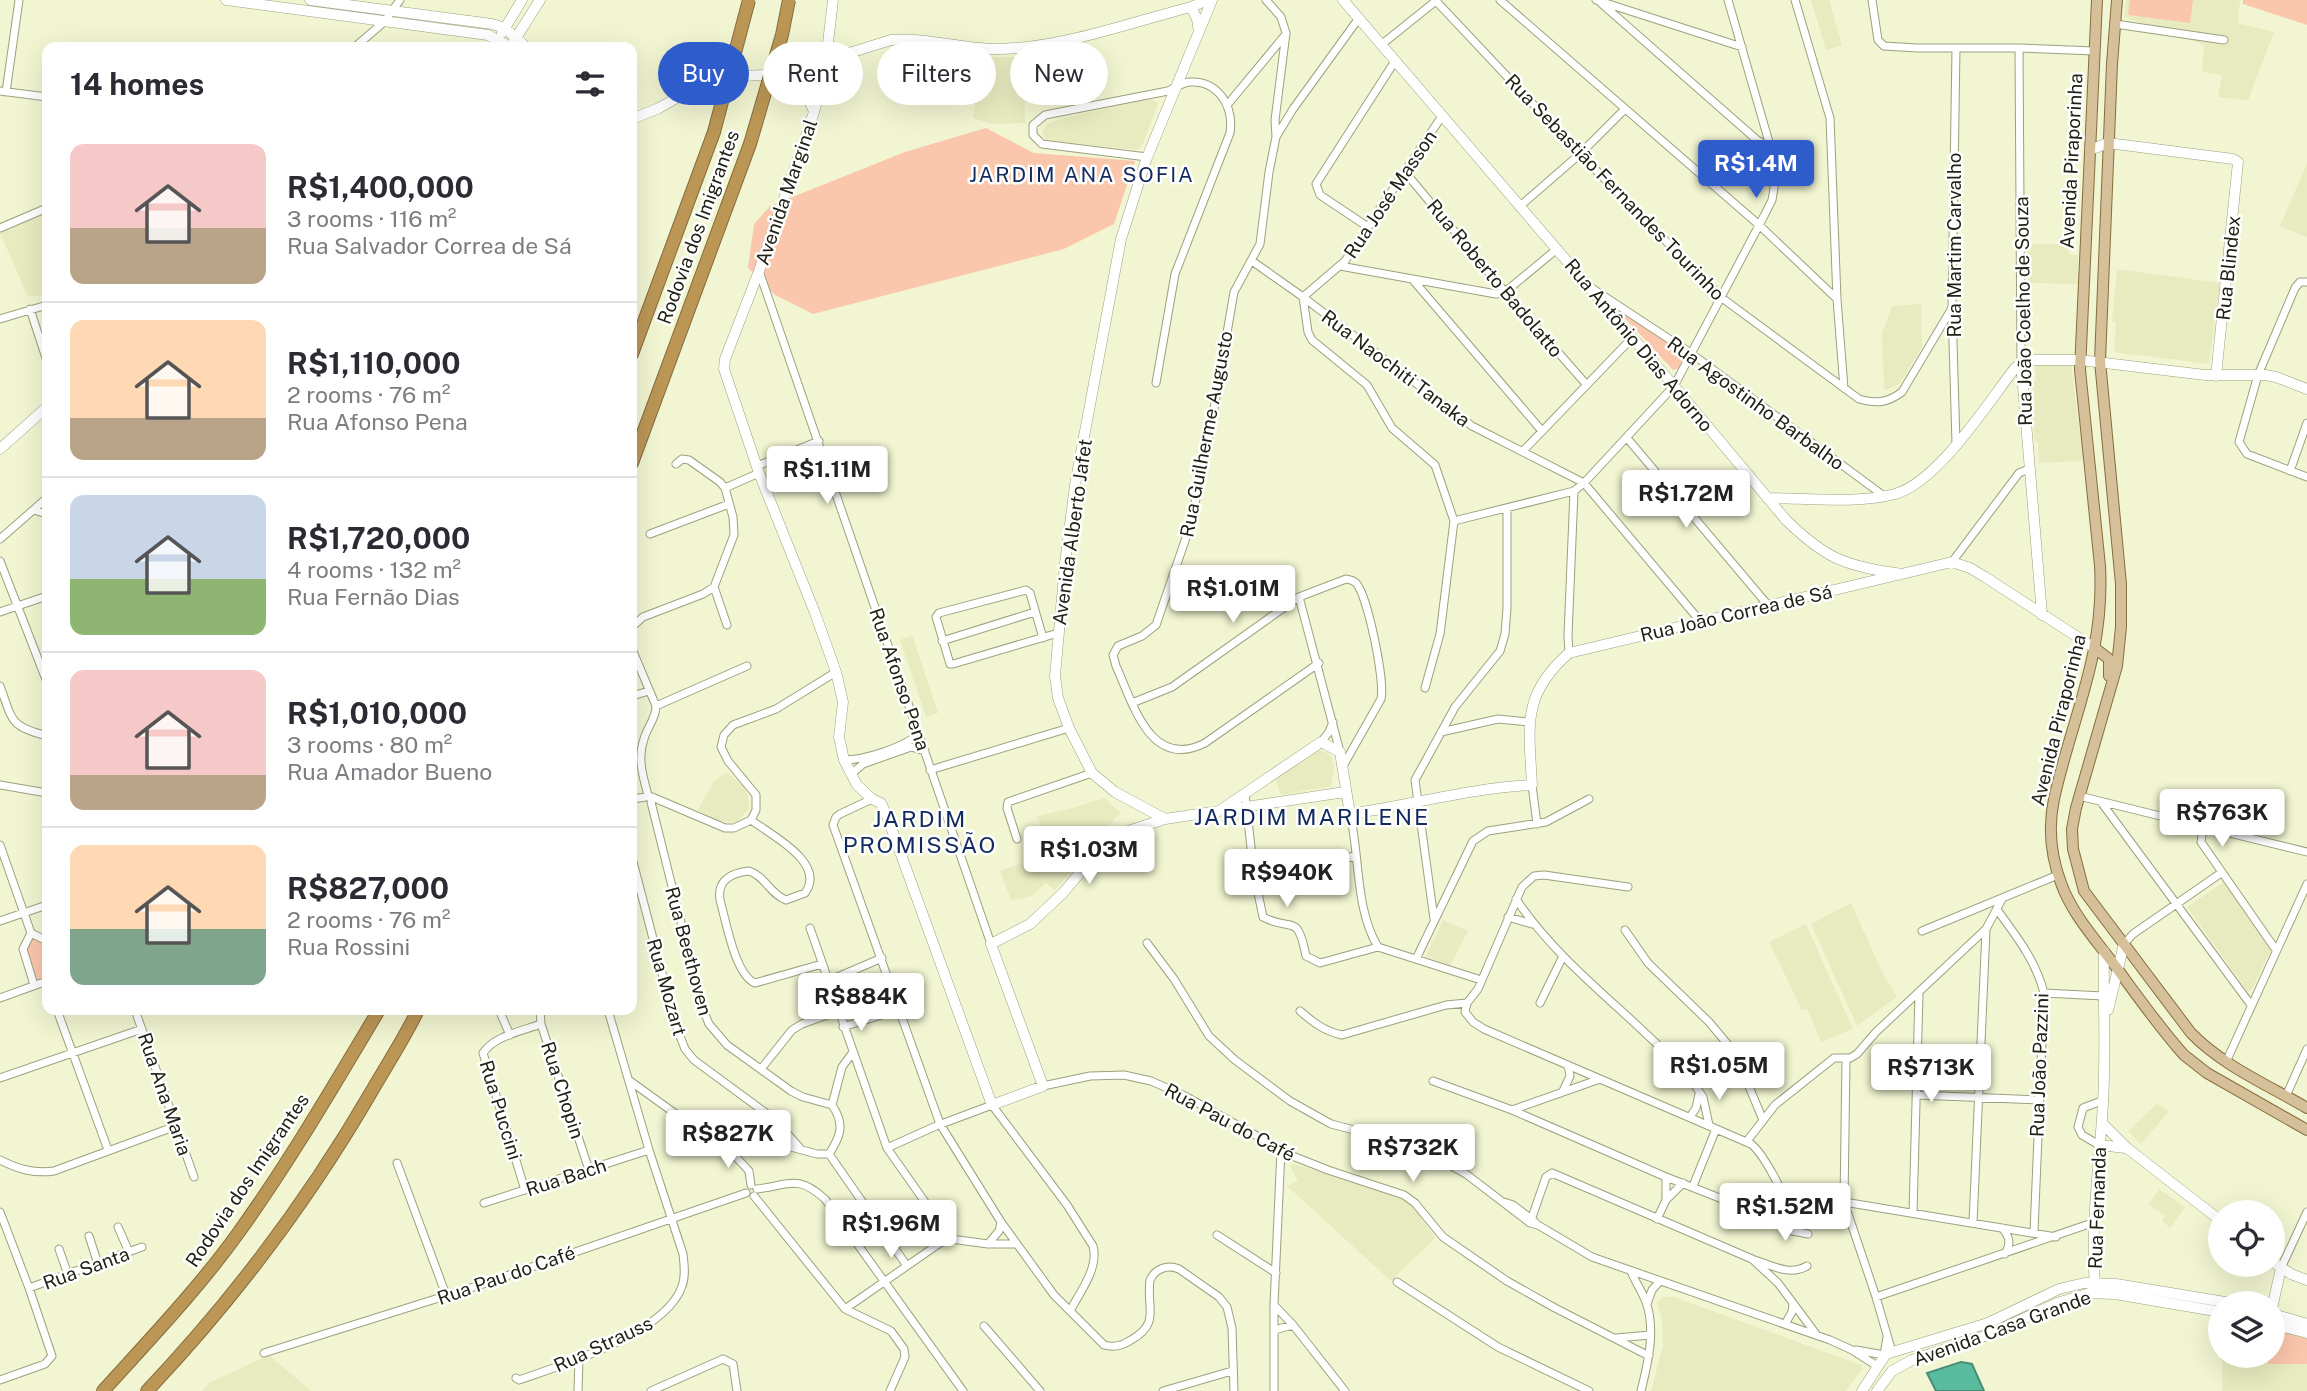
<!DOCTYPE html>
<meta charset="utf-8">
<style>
:root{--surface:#fff;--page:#f7f7f7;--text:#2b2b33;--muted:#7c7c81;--line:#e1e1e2;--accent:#2e5ccb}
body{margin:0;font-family:"Public Sans",sans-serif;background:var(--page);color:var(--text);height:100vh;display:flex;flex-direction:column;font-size:26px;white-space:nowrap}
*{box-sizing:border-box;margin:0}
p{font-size:23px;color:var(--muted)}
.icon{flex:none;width:38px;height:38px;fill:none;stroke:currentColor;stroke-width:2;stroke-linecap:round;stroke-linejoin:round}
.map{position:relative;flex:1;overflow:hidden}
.details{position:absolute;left:42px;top:42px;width:595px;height:973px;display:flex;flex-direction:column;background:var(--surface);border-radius:14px;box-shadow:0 7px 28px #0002}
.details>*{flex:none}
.banner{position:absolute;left:658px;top:42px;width:665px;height:63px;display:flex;gap:14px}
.fabs{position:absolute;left:2208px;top:1200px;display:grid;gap:14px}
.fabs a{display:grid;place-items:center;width:77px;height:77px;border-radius:50%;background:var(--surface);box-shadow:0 7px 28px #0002;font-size:35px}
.price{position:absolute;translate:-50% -60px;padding:0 16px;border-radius:7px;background:#fff;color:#222;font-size:23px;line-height:46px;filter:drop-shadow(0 2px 4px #0008)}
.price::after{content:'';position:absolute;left:50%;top:42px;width:21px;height:16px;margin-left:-10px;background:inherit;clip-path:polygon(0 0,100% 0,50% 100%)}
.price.selected{background:var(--accent);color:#fff}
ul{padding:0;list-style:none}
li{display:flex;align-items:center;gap:21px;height:175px;padding:0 28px}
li+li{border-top:2px solid var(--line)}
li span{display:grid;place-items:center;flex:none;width:196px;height:140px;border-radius:14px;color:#555}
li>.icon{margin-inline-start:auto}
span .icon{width:84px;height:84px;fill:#fffc;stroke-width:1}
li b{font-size:30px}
h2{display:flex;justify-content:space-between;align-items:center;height:84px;padding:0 28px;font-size:30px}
.chip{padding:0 24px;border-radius:32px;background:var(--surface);box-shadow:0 7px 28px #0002;font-size:24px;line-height:63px}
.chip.selected{background:var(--accent);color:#fff}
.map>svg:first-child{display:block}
.built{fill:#e8ebc0}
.green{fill:#fac7ac}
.water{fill:#59bc9f;stroke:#488e76;stroke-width:2}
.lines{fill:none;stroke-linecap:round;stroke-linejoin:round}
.street-casing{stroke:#9da07f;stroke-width:9}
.secondary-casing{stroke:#9da07f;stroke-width:11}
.primary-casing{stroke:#856d3f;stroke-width:12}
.highway-casing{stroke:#856d3f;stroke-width:14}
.street{stroke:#fff;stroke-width:7}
.secondary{stroke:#fff;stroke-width:10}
.primary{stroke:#d6c099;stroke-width:10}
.highway{stroke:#bb9655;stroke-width:12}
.highway-bridge-casing{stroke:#856d3f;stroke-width:14;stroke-linecap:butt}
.highway-bridge{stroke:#bb9655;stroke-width:12}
.labels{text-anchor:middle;stroke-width:5;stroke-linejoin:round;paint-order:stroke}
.street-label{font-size:19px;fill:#212215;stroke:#fff}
.neighbourhood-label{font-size:21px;letter-spacing:2px;fill:#132a5f;stroke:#fff}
.quarter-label{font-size:23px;letter-spacing:2px;fill:#132a5f;stroke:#fff}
</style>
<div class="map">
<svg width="2307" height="1391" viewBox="0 0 2307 1391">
<rect width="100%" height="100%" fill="#f2f5d1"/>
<path class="built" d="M1811,0H1829L1842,45L1826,50Z
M2126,0H2240L2238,23L2274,32L2248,100L2218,97L2222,75L2202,72L2204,45L2124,17Z
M981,57H1024L1025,123L992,124L973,118Z
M1147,98L1155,101L1158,104L1142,146L1137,150L1046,140L1042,133L1047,124L1065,118Z
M2307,163V237L2280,226Z
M47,213V294L28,297L0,233Z
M2028,244H2068L2069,255H2078V284L2028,283Z
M2117,269L2220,283L2209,364L2114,352L2116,323L2112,320Z
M1921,304L1922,347L1900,383L1887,390L1884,388L1882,334L1892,306Z
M2035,364L2071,365L2084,461L2039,463L2038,442L2035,441L2030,403L2035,402L2031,381H2036Z
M912,635L938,713L926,717L900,640Z
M1316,748L1329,754L1332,757L1334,768L1331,786L1281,795L1276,780Z
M727,772L745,788L748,796L749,809L736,822L718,821L698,810L714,781Z
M1105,798L1120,813L1055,890L1046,883L1032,896L1011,900L1000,871L1033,859L1047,843L1037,816L1073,808Z
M2224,882L2271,950L2252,989L2248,992L2187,907Z
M1851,903L1882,972L1897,997L1857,1026L1811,924Z
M1443,920L1468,931L1450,966L1426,956Z
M1806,924L1853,1029L1821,1042L1807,1009L1802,1010L1769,942Z
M2157,1104L2169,1111L2141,1144L2128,1131Z
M1294,1164L1400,1197L1413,1205L1435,1238L1391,1281L1287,1186L1298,1181L1290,1166Z
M2159,1189L2185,1207L2170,1228L2162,1221L2165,1216L2149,1204Z
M1663,1297H1674L1861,1365L1862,1369L1846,1391H1651L1663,1346L1662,1319L1657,1302Z
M2273,1326L2307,1334V1391H2222V1356H2273Z
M269,1355L311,1391H202L209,1383Z"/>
<path class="green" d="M2130,0H2193L2190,23L2128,15Z
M2243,0H2307V25L2243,4Z
M986,128L1034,153L1135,161L1114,224L1064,249L813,314L775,295L748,268L754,224L770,206L905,152Z
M1627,316L1681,351L1684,355L1679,368L1673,370L1624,317Z
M31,933L47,941V981L34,985L24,947Z
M2273,1330L2307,1339V1364H2268L2265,1356H2273Z"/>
<path class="water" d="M1961,1362L1972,1364L1984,1391H1936L1927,1373Z"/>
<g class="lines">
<g class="street-casing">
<path id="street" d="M1266,0L1281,17L1286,33L1275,120L1276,137
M1500,0L1758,224L1837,299
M1596,0L1742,47
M1795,0L1830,118L1837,299L1844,388
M1872,0L1878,40L1884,46L1917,48H2019L2094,51
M1436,1L1580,154L1722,298L1859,399C1877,404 1887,403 1902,392L1952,308
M1601,3L1757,140L1769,147
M2115,24L2224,40
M1381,45L1437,0
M355,47L384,22L400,0
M1956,48L1952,308L1956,443
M2019,48L2021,362
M0,91L47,97
M6,92L19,0
M1228,104L1286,34
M1147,157L1042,144L1033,135V125L1045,115L1168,91C1174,88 1182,83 1189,82C1218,80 1234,106 1230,133L1175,274L1156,383
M1405,172L1505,292L1586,384
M1519,207L1580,154L1625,109
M1368,227L1320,195L1316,184L1395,61
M0,228L47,208
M1252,261L1303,297L1472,426L1584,483L1700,621
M1340,266L1496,294L1505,292L1557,249
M759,271L991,944
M1413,280L1542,431
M2307,282H2300L2295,288L2258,375L2239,442L2247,454L2307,477
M1593,289L1692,354L1884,496
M30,309L47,361
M0,319L47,305
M1627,438L1767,604
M1523,451L1632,338
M757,466L819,441
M2290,471L2307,423
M725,488L759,473
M34,510L47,514
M1454,521L1574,491L1584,483L1674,386L1765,214L1772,200L1774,188L1773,156L1728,0
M650,534L729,504
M0,539L47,498
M0,561L47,682
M1952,562L2019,473L2029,469
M714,587L727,625
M1299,597L1340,752
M0,612L47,596
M632,627L643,617L703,594L714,587L734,535L733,517L725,488L720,482L689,460L682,459L676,464
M1043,638L1030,593L1026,590L939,613L936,617L950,664H953L1058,633
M942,641L1035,612
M632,649L656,706
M1569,653L1568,636L1574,491
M1319,663L1205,743C1150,771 1133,703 1116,666L1113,655L1118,646L1142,636L1156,625L1190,526L1207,449L1234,292L1260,244L1269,172L1276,137L1293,109L1359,18
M0,686C13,721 9,726 47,736
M1425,688L1440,634L1454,521L1435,465L1392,428L1367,385L1312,340L1308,332L1303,297L1345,261L1442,116
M632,696L649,691
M1132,703L1172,687L1299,597L1346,579C1351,580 1353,580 1356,583C1368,596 1385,681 1381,699L1343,766
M656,706L747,666
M1441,732L1498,719L1529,722
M1321,742L1329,732L1333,722
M844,760C864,760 906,747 919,733
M930,770L1069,728
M851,774L863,764L911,747L925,751
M0,785L47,793
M1532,785L1537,824
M1245,794L1254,874L1263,917C1293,933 1297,911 1306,956L1320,963L1378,947
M648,795C643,777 637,758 644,739C647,727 656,719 656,706
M2079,796L2307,852
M652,797L725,828H734L751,820
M632,799L646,797
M872,799L840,814L836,817L833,825L940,1124L1001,1222L1054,1295L1104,1345C1114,1348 1122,1346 1131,1340C1161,1323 1146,1308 1150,1280C1155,1269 1167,1264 1179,1269L1219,1297L1227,1307L1232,1328L1234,1391
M651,802L702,1007L709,1024L727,1045L791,1091L803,1097L832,1105C845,1124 841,1136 829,1154
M2101,802L2251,1005
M1350,814C1360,856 1355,909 1378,947L1481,980
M751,820C771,835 827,863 805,893L786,900C770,894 765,876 749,871C730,873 717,881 720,900C726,921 735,975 755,983L822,964
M751,820L756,810V795L728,761L721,747L724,735L733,725L776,709L836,672
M2203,828L2201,842L2276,950
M1017,839L1007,808L1008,802L1092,773
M0,845L31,933
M632,858L675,1023L685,1049L694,1060L774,1119L800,1148
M1254,874L1356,856
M1628,887L1544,875L1534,876L1522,887L1478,989L1467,1003L1465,1012L1473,1022L1484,1029L1751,1144C1761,1151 1786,1194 1785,1205C1785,1211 1779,1215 1776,1220
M1516,899C1563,969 1635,1016 1690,1078L1703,1097L1709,1125
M1998,911C2017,937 2036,961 2044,993L2034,1232
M1508,917L1532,924
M1434,919L1415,780L1455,707L1500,651L1505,634L1507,608V508
M0,921L47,905
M810,928L887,1148L951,1239
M1625,930L1648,963L1709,1022L1735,1053L1763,1120
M1922,931L2058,875
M31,933L23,949L34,985
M31,933L47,941
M1147,943L1174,979L1209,1036L1235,1060L1290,1101L1331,1124L1416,1146L1466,1174L1530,1223L1538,1225L1592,1257L1830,1340L1852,1350L1877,1366
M2124,944L2133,934L2221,873
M1416,959L1473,841L1488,831L1546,822L1589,799
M828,981L882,958
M2044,993L2103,996
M0,998L47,981
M1540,1003L1563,956
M57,1010L108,1150
M135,1010L194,1177
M499,1010L510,1035
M540,1010L541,1024L589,1170
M1300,1011C1314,1023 1324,1031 1342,1035L1446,1005L1467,1003
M843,1027L900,1009
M1846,1059L1844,1202L1876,1297L1892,1352
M2226,1062L2307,884
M761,1069L792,1030L802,1024L838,1011
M0,1078L142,1029
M630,1081L737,1158L749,1171L751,1185
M1433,1081L1512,1110L1666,1177L1776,1220L1788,1230L1808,1234
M1043,1086L1090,1076L1124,1075L1151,1081L1183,1095L1295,1157L1328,1170L1404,1195L1415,1203L1443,1237L1507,1281L1555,1308L1649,1356
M1563,1091L1570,1076L1568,1065
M1917,1095L2038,1100
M2286,1096L2307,1049
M832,1105L842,1067L853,1052
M1512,1110L1600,1079
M1690,1117L1696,1108L1699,1094
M1747,1141L1775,1105L1834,1058H1850L1857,1054L1876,1032L1986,929L2002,899
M2099,1145L2082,1135L2078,1127L2083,1108L2104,1100
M722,1146L776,1143L817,1154H829
M887,1148L936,1126L992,1105L1067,1205L1093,1246C1099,1268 1080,1292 1070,1311
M829,1154L907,1266
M0,1160C18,1169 34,1174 54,1171L176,1126
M397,1163L446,1295
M1666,1177V1200
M1693,1186L1716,1129
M757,1189C790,1185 797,1174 825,1199L963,1391
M525,1190L483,1053C494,1036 522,1031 541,1024
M754,1196L845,1309L891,1331L904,1349L905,1357L890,1391
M1504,1202L1513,1205L1535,1222
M1844,1202L2056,1237
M484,1203L649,1150
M0,1212L29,1288L52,1356L45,1364L0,1380
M1913,1213L1919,994
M1657,1219L1666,1200L1683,1183
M1530,1223L1546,1177L1552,1173L1752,1259L1778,1283L1816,1334
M1973,1223L1986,930
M118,1227L129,1252
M2002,1228C2010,1237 2011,1244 2005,1254
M1217,1235L1276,1273
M89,1236L98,1264
M988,1244L999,1231L1001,1222
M59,1249L68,1275
M1755,1260C1773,1266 1790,1276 1807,1266
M2281,1268L2307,1212
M1631,1271C1635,1282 1642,1291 1646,1302C1656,1330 1648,1363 1641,1391
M1397,1282L1498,1347L1589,1391
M29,1288L142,1247
M1876,1297L2095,1222
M1647,1304L1652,1290L1660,1281
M1275,1306L1293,1325L1345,1391
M845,1309L940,1243L951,1239L988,1244H1017
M1785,1324L1792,1312L1793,1304
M984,1326L1040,1391
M1274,1330L1293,1325
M1616,1338L1650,1335
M1856,1350L1884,1355L1887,1337
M264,1353L480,1285L746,1193
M516,1378L519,1380C562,1365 667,1333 682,1286C686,1276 684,1264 683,1254L649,1150L608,1010
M578,1391L579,1358
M651,1391L723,1359L733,1364L737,1391
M1163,1391L1232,1371
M1274,1391V1305L1281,1150"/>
</g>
<g class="secondary-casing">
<path id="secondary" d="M226,0L488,35L510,47
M310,0L492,24L505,28L526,47
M833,0L824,77L814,112L759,271L725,359L724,369L759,473L815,613L836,672L843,702L839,737L844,760L857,785L872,799L881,803L887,816L992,1105L1043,1086L991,944L1030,924L1063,893L1085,867L1113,839L1131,830L1165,819L1345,792
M1343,0L1674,386L1786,520C1824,557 1844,566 1896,573
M1191,7L1197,19L1199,32
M502,33L522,0
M514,41L540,0
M782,74C801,81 806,94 814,111
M632,119L659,108L703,83L721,77L782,74L891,40C926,37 961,49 997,49C1062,48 1128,23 1191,7L1208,0
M2090,150L2108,143L2233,159L2238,162L2216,376
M2021,362L2042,615
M0,449L47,407
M1767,498C1804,498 1859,504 1895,494C1938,482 1987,404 2015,368L2026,360H2080L2205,375H2265L2276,377L2307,389
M1222,809L1321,742L1340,752L1350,814C1411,805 1471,788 1532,785C1529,726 1521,695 1569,653L1952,562L1970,568L1985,577L2096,649
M1165,819L1115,792L1092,773L1069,728L1058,698L1055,676L1065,564L1075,485L1121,239L1146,160L1212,0
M2108,1010L2124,944
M2102,1123L2127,1148L2221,1221
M2099,1145L2126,1148
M2273,1262L2291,1274L2307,1280
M2095,1285C2090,1224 2100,1162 2103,1102C2106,1051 2103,1001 2104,951
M2273,1304L2281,1268
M2273,1314L2307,1324
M2273,1324L2307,1333
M1862,1391L1886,1354L1988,1323L2059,1289L2084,1283L2116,1284L2237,1304
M1877,1391L1892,1371L1912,1360L1988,1335L2057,1303L2090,1293L2115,1294L2221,1312"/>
</g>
<g class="primary-casing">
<path id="primary" d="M2097,0L2080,370L2100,566C2105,655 2072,717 2054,799C2048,827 2051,856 2061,883C2071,912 2094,938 2113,963C2136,994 2158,1026 2184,1055L2207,1073L2307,1130
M2117,0L2112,64L2100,361L2121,584V627L2117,666L2076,808L2072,829L2073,849L2084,891L2191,1033C2223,1066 2268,1085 2307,1108
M2096,649L2109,659V676"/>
</g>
<g class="highway-casing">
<path id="highway" d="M632,354L714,132
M632,463L750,144
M103,1391C150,1339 198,1289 239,1232C290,1161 334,1085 379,1010
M147,1391C234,1299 310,1198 373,1089C388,1063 405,1037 418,1010"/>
</g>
<use href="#street" class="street"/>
<use href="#secondary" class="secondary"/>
<use href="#primary" class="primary"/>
<use href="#highway" class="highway"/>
<g class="highway-bridge-casing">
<path id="highway-bridge" d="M714,132L749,0
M750,144L782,35L789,0"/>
</g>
<use href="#highway-bridge" class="highway-bridge"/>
</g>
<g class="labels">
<g class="street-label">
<text transform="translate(2071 161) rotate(-87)" y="7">Avenida Piraporinha</text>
<text transform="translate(1615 187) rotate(46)" y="7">Rua Sebastião Fernandes Tourinho</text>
<text transform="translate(786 192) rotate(-71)" y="7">Avenida Marginal</text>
<text transform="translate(1390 194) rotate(-56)" y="7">Rua José Masson</text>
<text transform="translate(698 227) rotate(-70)" y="7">Rodovia dos Imigrantes</text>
<text transform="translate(1954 245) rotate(-90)" y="7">Rua Martim Carvalho</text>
<text transform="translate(2228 268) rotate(-84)" y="7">Rua Blindex</text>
<text transform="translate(1495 278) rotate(50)" y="7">Rua Roberto Badolatto</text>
<text transform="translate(2023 311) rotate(-91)" y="7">Rua João Coelho de Souza</text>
<text transform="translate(1639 345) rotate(50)" y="7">Rua Antônio Dias Adorno</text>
<text transform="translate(1396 368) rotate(37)" y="7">Rua Naochiti Tanaka</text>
<text transform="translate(1756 403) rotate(36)" y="7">Rua Agostinho Barbalho</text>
<text transform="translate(1206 434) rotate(-79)" y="7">Rua Guilherme Augusto</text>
<text transform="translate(1072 532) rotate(-82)" y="7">Avenida Alberto Jafet</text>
<text transform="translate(1736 613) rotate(-13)" y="7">Rua João Correa de Sá</text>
<text transform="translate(900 679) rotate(71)" y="7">Rua Afonso Pena</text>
<text transform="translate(2058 720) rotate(-76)" y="7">Avenida Piraporinha</text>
<text transform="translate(689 951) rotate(75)" y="7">Rua Beethoven</text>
<text transform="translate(667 987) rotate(74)" y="7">Rua Mozart</text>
<text transform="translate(2039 1065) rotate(-88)" y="7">Rua João Pazzini</text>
<text transform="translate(563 1090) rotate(72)" y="7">Rua Chopin</text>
<text transform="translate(165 1094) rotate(71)" y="7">Rua Ana Maria</text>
<text transform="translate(501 1110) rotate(73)" y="7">Rua Puccini</text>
<text transform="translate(1230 1122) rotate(28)" y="7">Rua Pau do Café</text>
<text transform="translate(566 1177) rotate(-18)" y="7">Rua Bach</text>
<text transform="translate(247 1180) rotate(-56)" y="7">Rodovia dos Imigrantes</text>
<text transform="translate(2097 1208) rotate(-88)" y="7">Rua Fernanda</text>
<text transform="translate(86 1268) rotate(-20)" y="7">Rua Santa</text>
<text transform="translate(506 1275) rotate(-19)" y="7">Rua Pau do Café</text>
<text transform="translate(2002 1328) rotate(-20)" y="7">Avenida Casa Grande</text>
<text transform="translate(603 1344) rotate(-25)" y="7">Rua Strauss</text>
</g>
<g class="neighbourhood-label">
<text x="1082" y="182">JARDIM ANA SOFIA</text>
</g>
<g class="quarter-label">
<text x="1312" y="825">JARDIM MARILENE</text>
<text x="920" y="827">JARDIM<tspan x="920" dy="26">PROMISSÃO</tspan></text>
</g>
</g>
</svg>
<div class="fabs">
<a><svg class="icon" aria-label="locate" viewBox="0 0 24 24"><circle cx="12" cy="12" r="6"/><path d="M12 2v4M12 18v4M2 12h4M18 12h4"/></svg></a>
<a><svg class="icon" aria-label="layers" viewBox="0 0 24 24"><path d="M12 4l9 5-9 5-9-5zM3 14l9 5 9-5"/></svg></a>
</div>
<b class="price selected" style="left:1756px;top:200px">R$1.4M</b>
<b class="price" style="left:827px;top:506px">R$1.11M</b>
<b class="price" style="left:1686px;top:530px">R$1.72M</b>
<b class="price" style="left:1233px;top:625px">R$1.01M</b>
<b class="price" style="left:2222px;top:849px">R$763K</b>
<b class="price" style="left:1089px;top:886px">R$1.03M</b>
<b class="price" style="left:1287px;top:909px">R$940K</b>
<b class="price" style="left:861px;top:1033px">R$884K</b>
<b class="price" style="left:1719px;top:1102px">R$1.05M</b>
<b class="price" style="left:1931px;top:1104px">R$713K</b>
<b class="price" style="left:728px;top:1170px">R$827K</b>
<b class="price" style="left:1413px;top:1184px">R$732K</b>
<b class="price" style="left:1785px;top:1243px">R$1.52M</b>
<b class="price" style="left:891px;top:1260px">R$1.96M</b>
<div class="banner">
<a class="chip selected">Buy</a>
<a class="chip">Rent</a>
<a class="chip">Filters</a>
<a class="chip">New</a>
</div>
<section class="details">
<h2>14 homes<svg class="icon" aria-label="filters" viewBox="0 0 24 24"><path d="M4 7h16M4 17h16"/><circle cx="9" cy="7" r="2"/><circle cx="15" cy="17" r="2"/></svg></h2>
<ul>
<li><span style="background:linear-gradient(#f6c9c9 60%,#b9a48a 0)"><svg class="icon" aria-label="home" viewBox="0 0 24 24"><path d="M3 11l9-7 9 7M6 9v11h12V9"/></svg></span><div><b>R$1,400,000</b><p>3 rooms · 116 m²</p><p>Rua Salvador Correa de Sá</p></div></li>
<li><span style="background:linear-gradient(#ffd9b3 70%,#b9a48a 0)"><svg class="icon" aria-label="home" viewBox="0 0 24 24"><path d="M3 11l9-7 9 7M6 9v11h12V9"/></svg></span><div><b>R$1,110,000</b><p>2 rooms · 76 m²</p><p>Rua Afonso Pena</p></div></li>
<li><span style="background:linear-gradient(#c9d6e8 60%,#8fb573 0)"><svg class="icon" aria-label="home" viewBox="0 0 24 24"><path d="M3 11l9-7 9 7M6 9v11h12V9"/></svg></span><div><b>R$1,720,000</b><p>4 rooms · 132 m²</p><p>Rua Fernão Dias</p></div></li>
<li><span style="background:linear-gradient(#f6c9c9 75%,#b9a48a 0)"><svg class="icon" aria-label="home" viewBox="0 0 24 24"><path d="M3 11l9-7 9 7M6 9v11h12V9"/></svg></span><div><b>R$1,010,000</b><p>3 rooms · 80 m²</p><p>Rua Amador Bueno</p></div></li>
<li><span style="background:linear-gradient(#ffd9b3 60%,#7fa58c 0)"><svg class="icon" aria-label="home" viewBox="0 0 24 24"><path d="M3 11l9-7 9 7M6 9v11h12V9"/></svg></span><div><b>R$827,000</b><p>2 rooms · 76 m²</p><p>Rua Rossini</p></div></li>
</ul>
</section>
</div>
